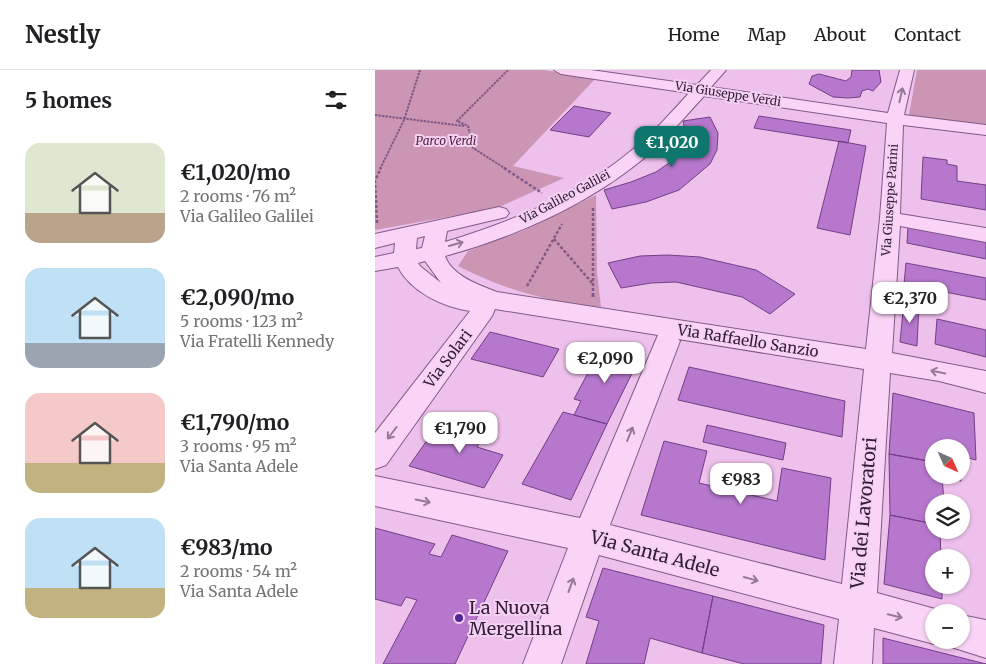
<!DOCTYPE html>
<meta charset="utf-8">
<style>
:root{--surface:#fff;--page:#f6f6f6;--text:#202124;--muted:#757577;--line:#e0e0e0;--accent:#0f766e}
body{margin:0;font-family:Merriweather,serif;background:var(--page);color:var(--text);height:100vh;display:flex;flex-direction:column;font-size:19px;white-space:nowrap}
*{box-sizing:border-box;margin:0}
p{font-size:16px;color:var(--muted)}
.icon{flex:none;width:28px;height:28px;fill:none;stroke:currentColor;stroke-width:2;stroke-linecap:round;stroke-linejoin:round}
.map{position:relative;flex:1;overflow:hidden}
.details{display:flex;flex-direction:column;background:var(--surface);width:375px}
.details>*{flex:none}
.needle{width:32px;rotate:135deg}
.fabs{position:absolute;left:550px;top:369px;display:grid;gap:10px}
.fabs a{display:grid;place-items:center;width:45px;height:45px;border-radius:50%;background:var(--surface);box-shadow:0 1px 4px #0004;font-size:25px}
.price{position:absolute;translate:-50% -42px;padding:0 11px;border-radius:10px;background:#fff;color:#222;font-size:16px;line-height:32px;filter:drop-shadow(0 1px 2px #0008)}
.price::after{content:'';position:absolute;left:50%;top:30px;width:15px;height:11px;margin-left:-8px;background:inherit;clip-path:polygon(0 0,100% 0,50% 100%)}
.price.selected{background:var(--accent);color:#fff}
ul{padding:0;list-style:none}
li{display:flex;align-items:center;gap:15px;height:125px;padding:0 25px}
li span{display:grid;place-items:center;flex:none;width:140px;height:100px;border-radius:15px;color:#555}
li>.icon{margin-inline-start:auto}
span .icon{width:60px;height:60px;fill:#fffc;stroke-width:1}
li b{font-size:21px}
h2{display:flex;justify-content:space-between;align-items:center;height:60px;padding:0 25px;font-size:21px}
header{display:flex;align-items:center;gap:30px;box-sizing:border-box;height:70px;padding:0 25px;background:var(--surface);border-bottom:1px solid var(--line)}
header strong{font-size:24px}
nav{display:flex;gap:28px;margin-inline-start:auto;font-size:18px}
main{display:flex;flex:1;min-height:0}
.map>svg:first-child{display:block}
.green{fill:#cc95b3}
.building{fill:#b677cc;stroke:#733f86}
.lines{fill:none;stroke-linecap:round;stroke-linejoin:round}
.minor-casing{stroke:#815987;stroke-width:2}
.path-far2{stroke:#815987;stroke-width:2;stroke-dasharray:2.5 1;stroke-linecap:butt}
.path-far1{stroke:#815987;stroke-width:2.5;stroke-dasharray:3 2;stroke-linecap:butt}
.path{stroke:#815987;stroke-width:3;stroke-dasharray:4 2.5;stroke-linecap:butt}
.minor{fill:#f9d4f7;fill-rule:evenodd}
.oneway{stroke:#967897}
.poi-dot{fill:#4c2996;stroke:#f5d1f4;stroke-width:2}
.labels{text-anchor:middle;stroke-width:4;stroke-linejoin:round;paint-order:stroke}
.far-street-label{font-size:12px;fill:#321d37;stroke:#f5d1f4}
.far-park-label{font-size:12px;font-style:italic;fill:#532438;stroke:#f5d1f4}
.street-label{font-size:15px;fill:#321d37;stroke:#f5d1f4}
.near-street-label{font-size:18px;fill:#321d37;stroke:#f5d1f4}
.near-poi-label{font-size:18px;fill:#321d37;stroke:#f5d1f4;text-anchor:start}
</style>
<header>
<strong>Nestly</strong>
<nav><a>Home</a><a>Map</a><a>About</a><a>Contact</a></nav>
</header>
<main>
<section class="details">
<h2>5 homes<svg class="icon" aria-label="filters" viewBox="0 0 24 24"><path d="M4 7h16M4 17h16"/><circle cx="9" cy="7" r="2"/><circle cx="15" cy="17" r="2"/></svg></h2>
<ul>
<li><span style="background:linear-gradient(#dfe7d0 70%,#b9a48a 0)"><svg class="icon" aria-label="home" viewBox="0 0 24 24"><path d="M3 11l9-7 9 7M6 9v11h12V9"/></svg></span><div><b>€1,020/mo</b><p>2 rooms · 76 m²</p><p>Via Galileo Galilei</p></div></li>
<li><span style="background:linear-gradient(#bfe0f5 75%,#9aa5b1 0)"><svg class="icon" aria-label="home" viewBox="0 0 24 24"><path d="M3 11l9-7 9 7M6 9v11h12V9"/></svg></span><div><b>€2,090/mo</b><p>5 rooms · 123 m²</p><p>Via Fratelli Kennedy</p></div></li>
<li><span style="background:linear-gradient(#f6c9c9 70%,#c2b280 0)"><svg class="icon" aria-label="home" viewBox="0 0 24 24"><path d="M3 11l9-7 9 7M6 9v11h12V9"/></svg></span><div><b>€1,790/mo</b><p>3 rooms · 95 m²</p><p>Via Santa Adele</p></div></li>
<li><span style="background:linear-gradient(#bfe0f5 70%,#c2b280 0)"><svg class="icon" aria-label="home" viewBox="0 0 24 24"><path d="M3 11l9-7 9 7M6 9v11h12V9"/></svg></span><div><b>€983/mo</b><p>2 rooms · 54 m²</p><p>Via Santa Adele</p></div></li>
</ul>
</section>
<div class="map">
<svg width="611" height="594" viewBox="0 0 611 594">
<rect width="100%" height="100%" fill="#eec1ec"/>
<path class="green" d="M0,0H167L222,7L138,96L189,108L122,138L0,160Z
M542,0H611V56L534,45Z
M221,125L222,202L226,237C176,233 127,219 83,196L93,181L148,161Z"/>
<path class="building" d="M477,0H504L506,12L498,21L493,19L487,21L485,27L473,28L458,27L434,14L437,6L444,4L471,11L476,7Z
M199,36L236,43L214,67L175,60Z
M384,46L476,60L473,73L379,58Z
M335,47L343,63L342,80L335,94L304,120L271,132L237,139L229,120L256,112L281,102L300,89L309,78L312,71L308,51Z
M464,71L491,76L475,165L442,158Z
M548,87L572,90V94L582,96V111L611,115V140L546,129Z
M533,157L611,171V189L532,173Z
M293,185L325,187L381,200L420,224L395,244L367,227L301,212L276,213L246,218L233,193L265,186Z
M531,193L611,208V230L529,214Z
M529,231L544,234L542,276L525,272Z
M562,249L611,260V287L560,274Z
M115,262L184,279L168,307L96,289Z
M228,275L266,285L232,354L199,345L206,331L199,329Z
M314,297L470,331L467,367L303,330Z
M518,323L599,343L601,390L586,386V378H559V392L514,384Z
M188,342L232,354L196,430L147,414Z
M89,344L117,352L102,377L128,385L109,418L34,396L55,366L72,371Z
M332,355L411,373L408,390L328,372Z
M289,371L332,381L324,413L402,431L407,398L456,408L450,490L266,445Z
M514,384L559,392V405H586V411L567,407L569,432H559V454L515,445Z
M515,445L559,454V460H565L566,488H559V515H567V529L509,514Z
M0,458L60,474L54,484L66,487L77,465L133,481L80,594H8L42,530L31,527L26,536L0,529Z
M228,498L338,526L327,583L275,568L269,594H211L224,551L211,547Z
M338,526L449,555L446,594H369L327,583Z
M508,568L611,594H508Z"/>
<g class="lines">
<g class="minor-casing">
<path id="minor" d="M179,0H216L322,15L336,0H351L336,17L513,43L525,0H539L529,45L611,55V65L528,55L525,144L611,158V172L525,156L517,283L611,301V323L564,311L515,303L502,523L571,542H559V570H569L559,574L499,558L497,594H459L464,549L224,485L186,594H148L193,478L0,436V406L205,448L283,265L120,239L117,246L11,395L0,399V363L95,241C68,237 36,222 23,197L0,201V187L19,183L20,173L0,178V164L124,137L131,139L134,143L131,147L72,161L70,172C135,152 204,125 257,80C278,63 296,43 314,23L186,4ZM329,26L512,53L505,148L491,279L122,222C104,215 77,206 70,186C140,167 212,135 268,89C290,70 310,47 329,26ZM50,166L47,178L41,179L42,168ZM50,191L66,213L45,196L43,193ZM303,269L489,299L467,514L235,455L305,271Z
M586,545L611,550V588L573,576L570,570H586Z"/>
</g>
<path class="path-far2" d="M0,45L89,56
M5,99L29,50L45,0
M131,99L98,78L93,56L82,51L133,0"/>
<path class="path-far1" d="M129,98L167,123
M218,138V226
M2,153L0,111L6,98
M179,169L218,214
M152,216L187,154"/>
<path class="path" d="M218,225V227"/>
<use href="#minor" class="minor"/>
</g>
<defs><path id="oneway-shaft" d="M-6 0H5M1.5-3L5.5 0L1.5 3" fill="none" stroke-width="1.6" stroke-linecap="round" stroke-linejoin="round" transform="scale(1.25)"/></defs>
<g class="oneway">
<use href="#oneway-shaft" transform="translate(526 25) rotate(-77)"/>
<use href="#oneway-shaft" transform="translate(81 174) rotate(-16)"/>
<use href="#oneway-shaft" transform="translate(563 302) rotate(-169)"/>
<use href="#oneway-shaft" transform="translate(17 363) rotate(127)"/>
<use href="#oneway-shaft" transform="translate(255 364) rotate(-68)"/>
<use href="#oneway-shaft" transform="translate(48 431) rotate(12)"/>
<use href="#oneway-shaft" transform="translate(376 509) rotate(15)"/>
<use href="#oneway-shaft" transform="translate(196 515) rotate(-70)"/>
<use href="#oneway-shaft" transform="translate(520 546) rotate(14)"/>
</g>
<circle class="poi-dot" cx="84" cy="548" r="5"/>
<g class="labels">
<g class="far-street-label">
<text transform="translate(353 24) rotate(9)" y="4">Via Giuseppe Verdi</text>
<text transform="translate(190 127) rotate(-28)" y="4">Via Galileo Galilei</text>
<text transform="translate(515 130) rotate(-86)" y="4">Via Giuseppe Parini</text>
</g>
<g class="far-park-label">
<text x="71" y="75">Parco Verdi</text>
</g>
<g class="street-label">
<text transform="translate(373 271) rotate(9)" y="5">Via Raffaello Sanzio</text>
<text transform="translate(73 289) rotate(-53)" y="5">Via Solari</text>
</g>
<g class="near-street-label">
<text transform="translate(489 443) rotate(-85)" y="6">Via dei Lavoratori</text>
<text transform="translate(280 484) rotate(15)" y="6">Via Santa Adele</text>
</g>
<g class="near-poi-label">
<text x="94" y="544">La Nuova<tspan x="94" dy="21">Mergellina</tspan></text>
</g>
</g>
</svg>
<div class="fabs">
<a><svg class="needle" viewBox="-14 -14 28 28"><path d="M0-13l5 13h-10z" fill="#e53935"/><path d="M0 13l5-13h-10z" fill="#757577"/></svg></a>
<a><svg class="icon" aria-label="layers" viewBox="0 0 24 24"><path d="M12 4l9 5-9 5-9-5zM3 14l9 5 9-5"/></svg></a>
<a>+</a>
<a>−</a>
</div>
<b class="price selected" style="left:297px;top:98px">€1,020</b>
<b class="price" style="left:535px;top:254px">€2,370</b>
<b class="price" style="left:230px;top:314px">€2,090</b>
<b class="price" style="left:85px;top:384px">€1,790</b>
<b class="price" style="left:366px;top:435px">€983</b>
</div>
</main>
